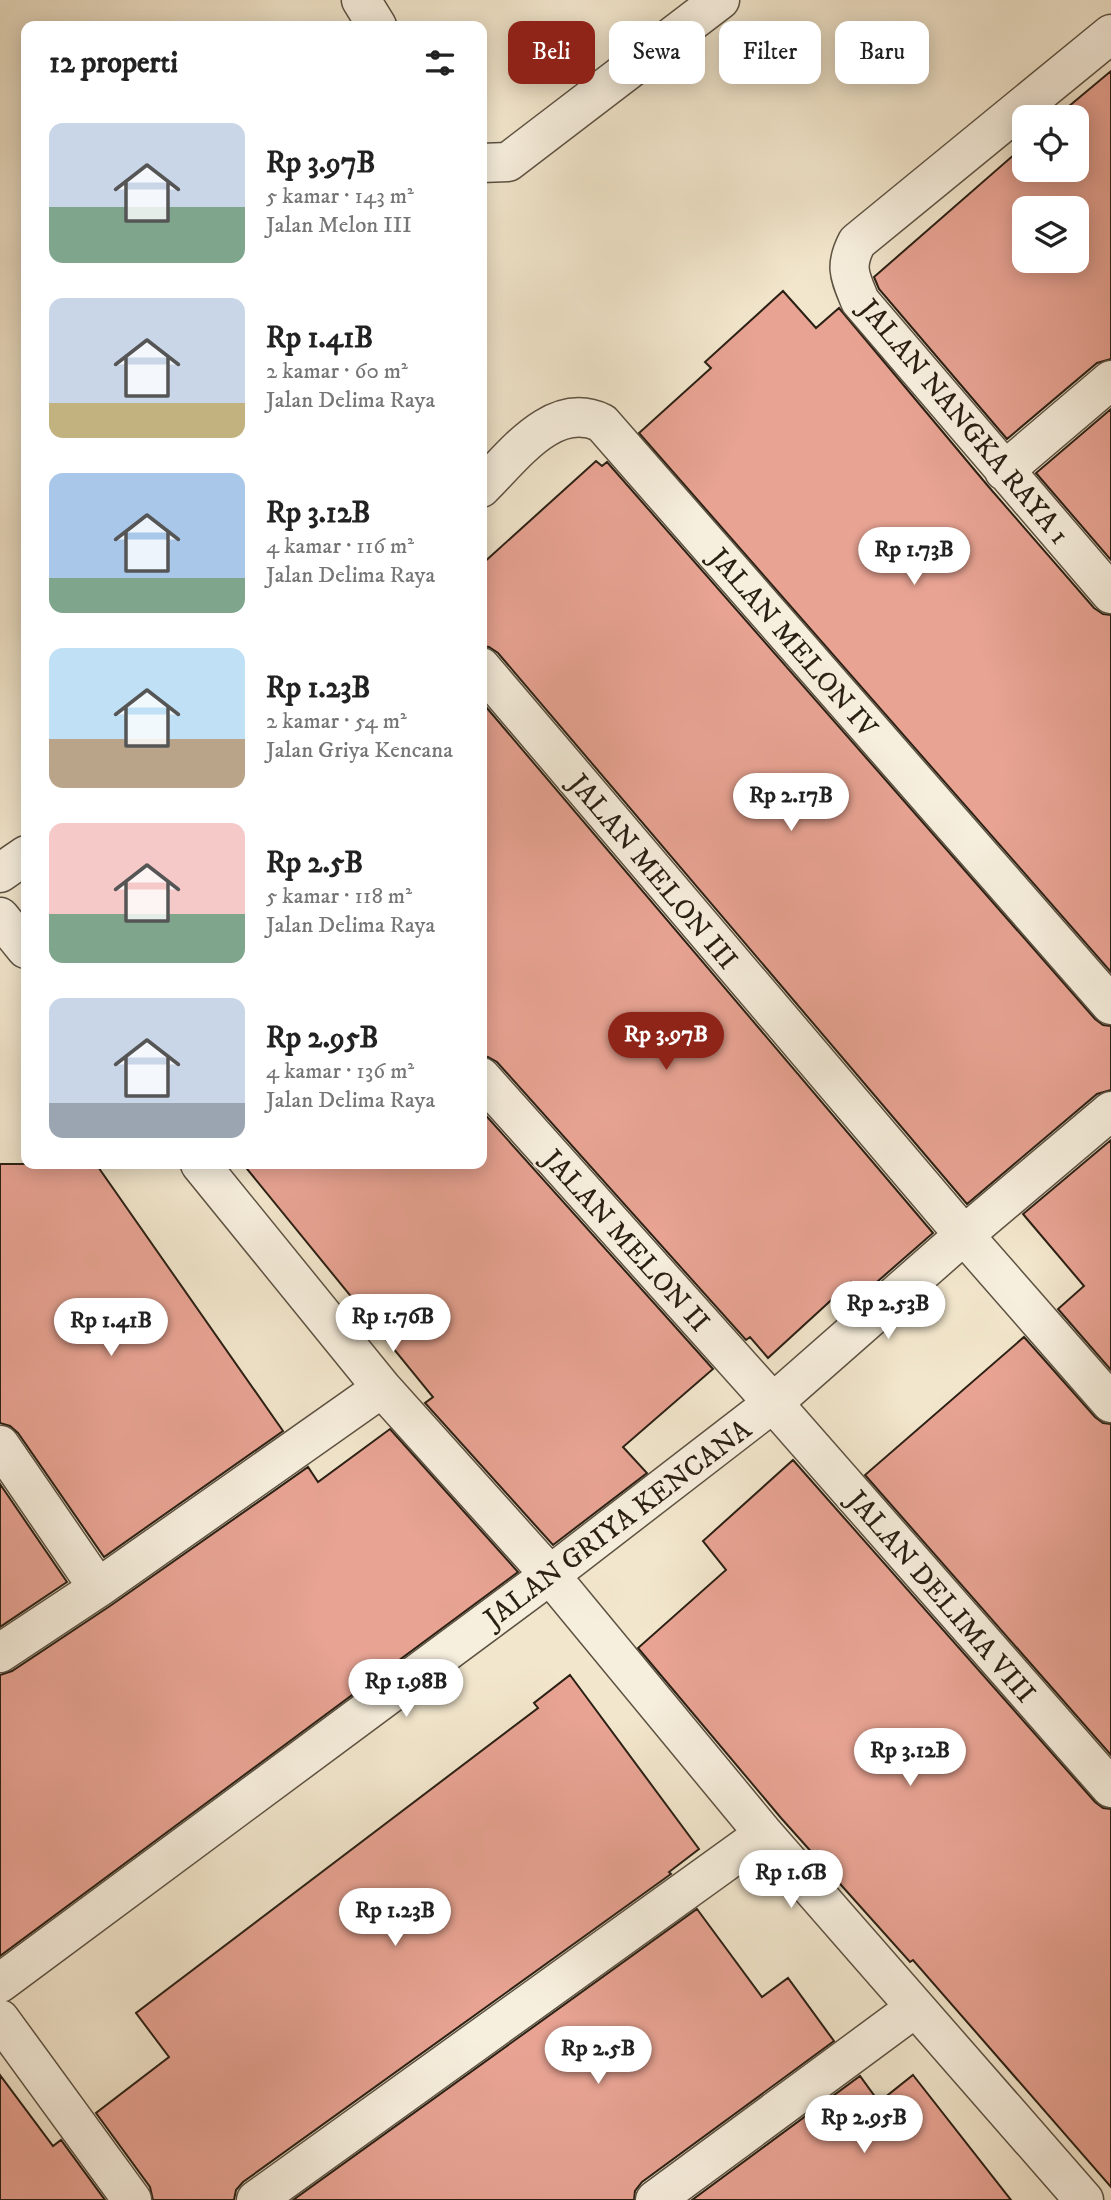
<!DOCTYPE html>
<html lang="id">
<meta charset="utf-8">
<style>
:root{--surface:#fff;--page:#f6f6f6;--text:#222;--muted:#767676;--accent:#8f2418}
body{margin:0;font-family:"IM FELL DW Pica",serif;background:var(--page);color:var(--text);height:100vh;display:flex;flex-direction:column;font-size:26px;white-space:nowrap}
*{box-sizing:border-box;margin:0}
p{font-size:23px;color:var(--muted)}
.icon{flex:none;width:38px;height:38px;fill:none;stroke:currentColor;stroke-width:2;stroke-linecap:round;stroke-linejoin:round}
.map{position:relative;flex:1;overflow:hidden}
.sheet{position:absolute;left:21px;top:21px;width:466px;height:1148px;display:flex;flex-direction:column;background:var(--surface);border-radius:14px;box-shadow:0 4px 18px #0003}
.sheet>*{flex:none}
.hud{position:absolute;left:508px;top:21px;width:497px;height:63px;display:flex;gap:14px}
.buttons{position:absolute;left:1012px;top:105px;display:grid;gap:14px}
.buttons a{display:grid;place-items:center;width:77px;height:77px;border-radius:14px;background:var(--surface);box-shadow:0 4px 18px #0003;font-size:35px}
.price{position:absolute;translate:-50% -60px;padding:0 16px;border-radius:24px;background:#fff;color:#222;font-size:23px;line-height:46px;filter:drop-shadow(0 2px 4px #0008)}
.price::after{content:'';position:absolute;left:50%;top:42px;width:21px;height:16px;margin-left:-10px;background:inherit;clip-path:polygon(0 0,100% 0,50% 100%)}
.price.active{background:var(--accent);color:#fff}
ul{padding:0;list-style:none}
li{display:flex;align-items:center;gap:21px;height:175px;padding:0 28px}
li span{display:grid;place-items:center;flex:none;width:196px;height:140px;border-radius:14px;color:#555}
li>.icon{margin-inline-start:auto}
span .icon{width:84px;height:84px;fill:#fffc;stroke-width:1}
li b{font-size:30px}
h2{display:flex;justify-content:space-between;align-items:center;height:84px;padding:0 28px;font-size:30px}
.pill{padding:0 24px;border-radius:14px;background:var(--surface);box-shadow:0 4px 18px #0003;font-size:24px;line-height:63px}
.pill.active{background:var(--accent);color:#fff}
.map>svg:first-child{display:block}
.building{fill:#e8a393;stroke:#2b2014;stroke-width:2;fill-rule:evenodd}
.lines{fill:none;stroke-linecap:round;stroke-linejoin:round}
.minor-casing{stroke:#5d5242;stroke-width:41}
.minor{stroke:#f7efde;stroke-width:38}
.labels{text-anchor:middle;stroke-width:5;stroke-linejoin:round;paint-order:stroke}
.street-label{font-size:28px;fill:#2b2014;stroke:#f7efde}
</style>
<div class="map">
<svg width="1111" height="2200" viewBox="0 0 1111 2200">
<rect width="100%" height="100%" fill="#f2e6cc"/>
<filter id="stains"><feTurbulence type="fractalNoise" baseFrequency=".00286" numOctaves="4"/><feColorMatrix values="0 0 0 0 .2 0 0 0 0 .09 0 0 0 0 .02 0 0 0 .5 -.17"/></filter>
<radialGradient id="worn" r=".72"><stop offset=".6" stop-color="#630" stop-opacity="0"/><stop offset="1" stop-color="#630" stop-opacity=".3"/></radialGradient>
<path class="building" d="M1111,71V359L1097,363L1007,439L879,289L874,277L1024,146V170H1076V117H1056ZM1024,208H1076V261H1024Z
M783,291L816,328L839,308L988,486L1094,608L1103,614L1111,615V972L639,433L711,368L705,362Z
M1111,409V560L1036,473Z
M596,461L602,466L607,462L1095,1019L1103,1025L1111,1026V1090L1097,1094L967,1204L498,653L489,647L481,646V565Z
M481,701L933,1233L862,1295L851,1282L768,1358L750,1337L746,1340L497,1062L488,1057L481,1056Z
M481,1110L713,1369L623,1447L647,1473L553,1545L425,1403L433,1397L243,1164H481Z
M1111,1140V1370L1058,1309L1084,1286L1023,1214Z
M0,1164H96L283,1431L104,1557L18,1433L10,1426L0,1423Z
M1024,1337L1095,1417L1103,1423L1111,1424V1755L865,1475Z
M390,1429L518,1572L0,1956V1675L12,1671L110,1606L308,1467L318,1482Z
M793,1460L1095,1802L1103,1808L1111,1809V2187L913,1960L910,1962L781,1818L638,1648L726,1570L703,1541Z
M0,1484L67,1582L0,1627Z
M570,1675L699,1849L669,1872L671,1874L243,2182L236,2190L234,2200H153L150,2187L96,2113L169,2057L136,2013L538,1708L534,1703Z
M697,1909L762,1997L788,1978L834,2041L642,2182L635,2191L634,2200H293Z
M0,2075L53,2146L61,2140L105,2200H0Z
M913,2075L1011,2200H692L860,2076L879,2102Z"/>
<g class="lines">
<g class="minor-casing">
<path id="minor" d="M361,0L377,26
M1111,34L857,242C844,267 850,276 860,301L1111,594
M481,163L508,162L720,0
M1004,471L1111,380
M481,488C512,458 553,399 602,423L1111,1005
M481,667L964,1235L1111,1403
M0,873L26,855
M0,917L26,949
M481,1077L773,1403L1111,1788
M200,1164L382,1388L550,1575L764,1834L1084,2200
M0,1445L98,1588
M0,1653L98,1588L382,1388
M0,1983L550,1575L773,1403L964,1235L1111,1111
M0,2019L132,2200
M256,2200L764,1834
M655,2200L915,2008"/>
</g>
<use href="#minor" class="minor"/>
</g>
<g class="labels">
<g class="street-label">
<text transform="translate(965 421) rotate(50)" y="10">JALAN NANGKA RAYA 1</text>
<text transform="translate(794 642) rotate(49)" y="10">JALAN MELON IV</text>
<text transform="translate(654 871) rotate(50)" y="10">JALAN MELON III</text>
<text transform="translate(627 1240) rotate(48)" y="10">JALAN MELON II</text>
<text transform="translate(617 1523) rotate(-37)" y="10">JALAN GRIYA KENCANA</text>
<text transform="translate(942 1596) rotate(49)" y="10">JALAN DELIMA VIII</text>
</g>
</g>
<rect width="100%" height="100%" filter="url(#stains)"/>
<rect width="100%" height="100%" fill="url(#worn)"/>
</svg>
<div class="buttons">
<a><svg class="icon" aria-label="locate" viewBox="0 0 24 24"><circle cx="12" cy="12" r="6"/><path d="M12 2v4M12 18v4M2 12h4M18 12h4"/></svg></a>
<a><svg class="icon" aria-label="layers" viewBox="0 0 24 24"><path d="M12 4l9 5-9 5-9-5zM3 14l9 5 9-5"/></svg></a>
</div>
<b class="price" style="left:914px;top:587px">Rp 1.73B</b>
<b class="price" style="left:791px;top:833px">Rp 2.17B</b>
<b class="price active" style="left:666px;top:1072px">Rp 3.97B</b>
<b class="price" style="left:888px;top:1341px">Rp 2.53B</b>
<b class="price" style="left:393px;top:1354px">Rp 1.76B</b>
<b class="price" style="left:111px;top:1358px">Rp 1.41B</b>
<b class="price" style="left:406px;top:1719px">Rp 1.98B</b>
<b class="price" style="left:910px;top:1788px">Rp 3.12B</b>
<b class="price" style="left:791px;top:1910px">Rp 1.6B</b>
<b class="price" style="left:395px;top:1948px">Rp 1.23B</b>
<b class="price" style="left:598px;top:2086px">Rp 2.5B</b>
<b class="price" style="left:864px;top:2155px">Rp 2.95B</b>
<div class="hud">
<a class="pill active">Beli</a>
<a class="pill">Sewa</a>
<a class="pill">Filter</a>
<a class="pill">Baru</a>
</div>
<section class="sheet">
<h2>12 properti<svg class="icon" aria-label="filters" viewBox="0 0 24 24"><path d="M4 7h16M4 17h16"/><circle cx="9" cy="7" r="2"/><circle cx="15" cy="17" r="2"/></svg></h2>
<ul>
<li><span style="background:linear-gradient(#c9d6e8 60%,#7fa58c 0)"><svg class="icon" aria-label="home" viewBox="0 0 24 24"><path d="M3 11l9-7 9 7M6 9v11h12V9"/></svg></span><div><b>Rp 3.97B</b><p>5 kamar · 143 m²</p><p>Jalan Melon III</p></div></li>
<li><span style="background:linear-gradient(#c9d6e8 75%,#c2b280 0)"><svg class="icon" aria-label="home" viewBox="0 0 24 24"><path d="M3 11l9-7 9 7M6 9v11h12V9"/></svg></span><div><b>Rp 1.41B</b><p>2 kamar · 60 m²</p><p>Jalan Delima Raya</p></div></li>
<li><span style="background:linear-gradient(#a9c7e8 75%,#7fa58c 0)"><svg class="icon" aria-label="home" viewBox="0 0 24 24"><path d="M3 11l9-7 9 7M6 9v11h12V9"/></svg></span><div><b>Rp 3.12B</b><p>4 kamar · 116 m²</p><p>Jalan Delima Raya</p></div></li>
<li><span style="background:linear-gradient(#bfe0f5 65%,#b9a48a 0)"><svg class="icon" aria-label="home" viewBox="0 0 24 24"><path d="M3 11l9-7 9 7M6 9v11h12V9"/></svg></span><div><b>Rp 1.23B</b><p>2 kamar · 54 m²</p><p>Jalan Griya Kencana</p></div></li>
<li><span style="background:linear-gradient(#f6c9c9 65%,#7fa58c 0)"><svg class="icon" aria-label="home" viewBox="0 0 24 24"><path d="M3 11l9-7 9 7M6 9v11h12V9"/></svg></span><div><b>Rp 2.5B</b><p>5 kamar · 118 m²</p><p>Jalan Delima Raya</p></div></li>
<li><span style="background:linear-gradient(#c9d6e8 75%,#9aa5b1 0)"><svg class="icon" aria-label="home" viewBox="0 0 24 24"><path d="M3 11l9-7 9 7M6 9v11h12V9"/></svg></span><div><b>Rp 2.95B</b><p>4 kamar · 136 m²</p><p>Jalan Delima Raya</p></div></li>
</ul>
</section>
</div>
